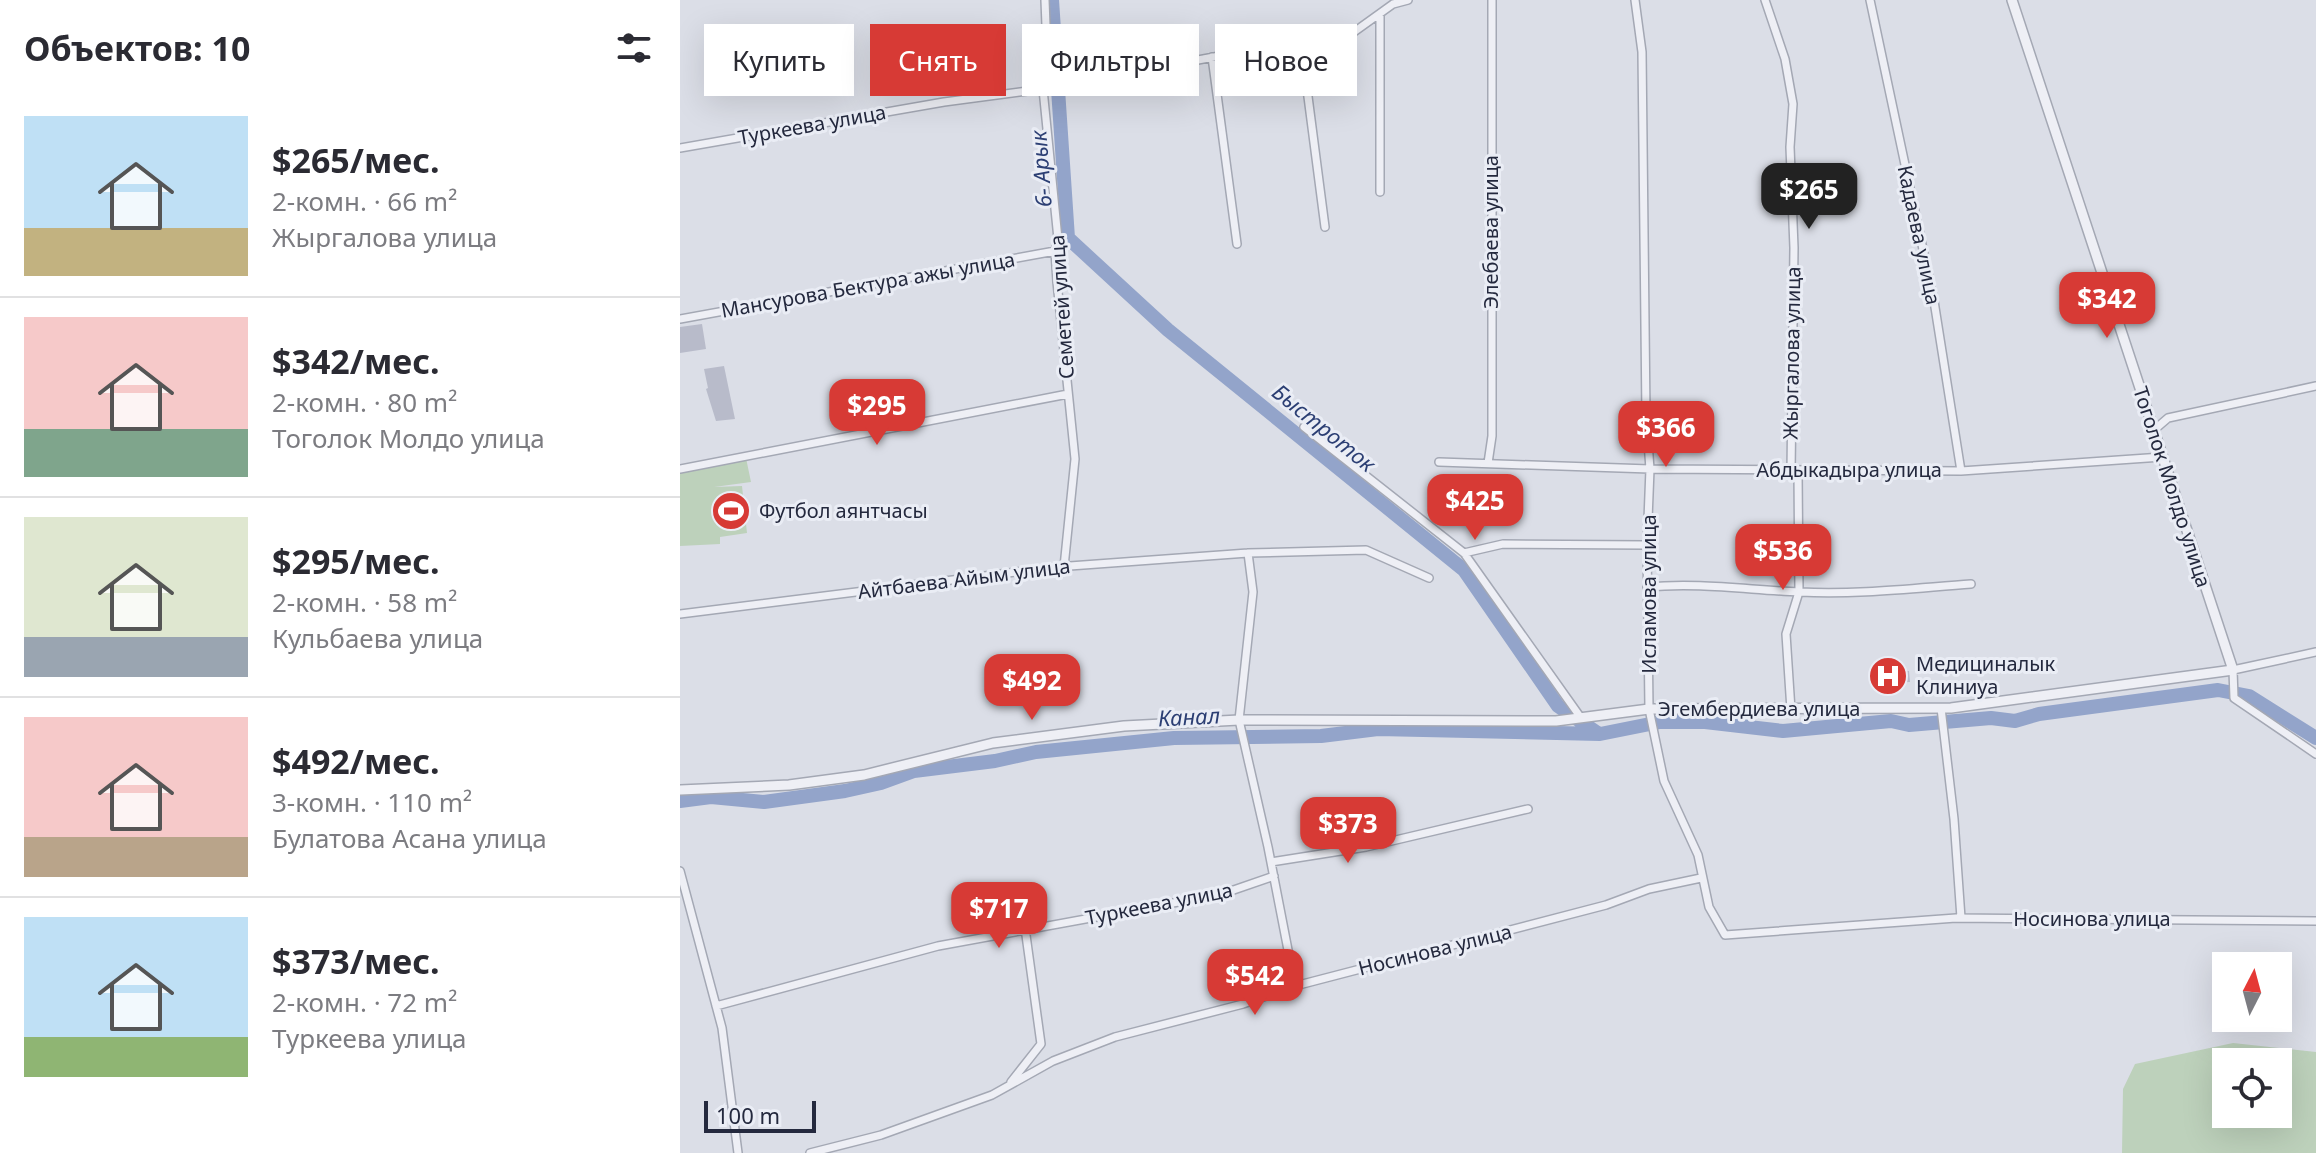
<!DOCTYPE html>
<html lang="ru">
<meta charset="utf-8">
<style>
:root{--surface:#fff;--page:#f7f7f7;--text:#2b2b33;--muted:#7c7c81;--line:#e1e1e2;--accent:#d73a35}
body{margin:0;font-family:"Noto Sans",sans-serif;background:var(--page);color:var(--text);height:100vh;display:flex;flex-direction:column;font-size:30px;white-space:nowrap}
*{box-sizing:border-box;margin:0}
p{font-size:26px;color:var(--muted)}
.icon{flex:none;width:44px;height:44px;fill:none;stroke:currentColor;stroke-width:2;stroke-linecap:round;stroke-linejoin:round}
.map{position:relative;flex:1;overflow:hidden}
.sheet{display:flex;flex-direction:column;background:var(--surface);width:680px}
.sheet>*{flex:none}
.banner{position:absolute;left:24px;top:24px;width:760px;height:72px;display:flex;gap:16px}
.needle{width:52px;rotate:6deg}
.buttons{position:absolute;left:1532px;top:952px;display:grid;gap:16px}
.buttons a{display:grid;place-items:center;width:80px;height:80px;border-radius:0px;background:var(--surface);box-shadow:0 8px 32px #0002;font-size:40px}
.scale{position:absolute;left:24px;bottom:20px;width:112px;box-sizing:border-box;padding-left:8px;border:4px solid #24293e;border-top:0;font-size:22px;line-height:28px;white-space:nowrap;color:#24293e;-webkit-text-stroke:6px #eaedf5;paint-order:stroke}
.price{position:absolute;translate:-50% -68px;padding:0 18px;border-radius:16px;background:var(--accent);color:#fff;font-size:26px;line-height:52px;filter:drop-shadow(0 2px 4px #0008)}
.price::after{content:'';position:absolute;left:50%;top:48px;width:24px;height:18px;margin-left:-12px;background:inherit;clip-path:polygon(0 0,100% 0,50% 100%)}
.price.on{background:#222;color:#fff}
ul{padding:0;list-style:none}
li{display:flex;align-items:center;gap:24px;height:200px;padding:0 24px}
li+li{border-top:2px solid var(--line)}
li span{display:grid;place-items:center;flex:none;width:224px;height:160px;border-radius:0px;color:#555}
li>.icon{margin-inline-start:auto}
span .icon{width:96px;height:96px;fill:#fffc;stroke-width:1}
li b{font-size:34px}
h2{display:flex;justify-content:space-between;align-items:center;height:96px;padding:0 24px;font-size:34px}
.tag{padding:0 28px;border-radius:0px;background:var(--surface);box-shadow:0 8px 32px #0002;font-size:28px;line-height:72px}
.tag.on{background:var(--accent);color:#fff}
main{display:flex;flex:1;min-height:0}
.map>svg:first-child{display:block}
.green{fill:#bdd1bb;fill-rule:evenodd}
.lines{fill:none;stroke-linecap:round;stroke-linejoin:round}
.river{stroke:#93a4ca;stroke-width:14}
.building{fill:#b8bbca}
.minor-casing{stroke:#a4a8b4;stroke-width:10}
.tertiary-casing{stroke:#a4a8b4;stroke-width:12}
.minor{stroke:#eeeff5;stroke-width:7}
.tertiary{stroke:#eeeff5;stroke-width:9}
.labels{text-anchor:middle;stroke-width:6;stroke-linejoin:round;paint-order:stroke}
.street-label{font-size:20px;fill:#24293e;stroke:#eaedf5}
.poi-label{font-size:20px;fill:#24293e;stroke:#eaedf5;text-anchor:start}
.water-label{font-size:22px;font-style:italic;fill:#2c3f74;stroke:#eaedf5}
</style>
<main>
<section class="sheet">
<h2>Объектов: 10<svg class="icon" aria-label="filters" viewBox="0 0 24 24"><path d="M4 7h16M4 17h16"/><circle cx="9" cy="7" r="2"/><circle cx="15" cy="17" r="2"/></svg></h2>
<ul>
<li><span style="background:linear-gradient(#bfe0f5 70%,#c2b280 0)"><svg class="icon" aria-label="home" viewBox="0 0 24 24"><path d="M3 11l9-7 9 7M6 9v11h12V9"/></svg></span><div><b>$265/мес.</b><p>2-комн. · 66 m²</p><p>Жыргалова улица</p></div></li>
<li><span style="background:linear-gradient(#f6c9c9 70%,#7fa58c 0)"><svg class="icon" aria-label="home" viewBox="0 0 24 24"><path d="M3 11l9-7 9 7M6 9v11h12V9"/></svg></span><div><b>$342/мес.</b><p>2-комн. · 80 m²</p><p>Тоголок Молдо улица</p></div></li>
<li><span style="background:linear-gradient(#dfe7d0 75%,#9aa5b1 0)"><svg class="icon" aria-label="home" viewBox="0 0 24 24"><path d="M3 11l9-7 9 7M6 9v11h12V9"/></svg></span><div><b>$295/мес.</b><p>2-комн. · 58 m²</p><p>Кульбаева улица</p></div></li>
<li><span style="background:linear-gradient(#f6c9c9 75%,#b9a48a 0)"><svg class="icon" aria-label="home" viewBox="0 0 24 24"><path d="M3 11l9-7 9 7M6 9v11h12V9"/></svg></span><div><b>$492/мес.</b><p>3-комн. · 110 m²</p><p>Булатова Асана улица</p></div></li>
<li><span style="background:linear-gradient(#bfe0f5 75%,#8fb573 0)"><svg class="icon" aria-label="home" viewBox="0 0 24 24"><path d="M3 11l9-7 9 7M6 9v11h12V9"/></svg></span><div><b>$373/мес.</b><p>2-комн. · 72 m²</p><p>Туркеева улица</p></div></li>
</ul>
</section>
<div class="map">
<svg width="1636" height="1153" viewBox="0 0 1636 1153">
<rect width="100%" height="100%" fill="#dbdee7"/>
<path class="green" d="M66,458L71,482L34,487L62,486L67,533L40,537V544L0,546V471Z
M1553,1043L1636,1052V1153H1442L1443,1089L1455,1064ZM1598,1062V1114H1546V1062Z"/>
<g class="lines">
<path class="river" d="M372,0L388,238L488,330L784,570L878,706L919,734
M0,801L31,797L84,802L165,791L201,783L234,771L315,761L356,752L494,738L641,736L698,729L920,734L980,722H1025L1103,731L1211,721L1229,725L1311,718L1335,721L1359,714L1538,690L1569,696L1636,738"/>
</g>
<path class="building" d="M22,324L26,349L0,353V327Z
M44,366L55,419L36,421L26,389L28,388L24,369Z
M1202,669L1229,671L1230,682L1202,683Z"/>
<g class="lines">
<g class="minor-casing">
<path id="minor" d="M365,0L368,77L363,89L378,239L375,251L377,282L395,459L384,567
M955,0L962,52L966,415L970,469L967,545L969,709L984,781L1018,855L1029,907L1045,935L1276,918L1636,921
M1085,0L1105,59L1113,104L1110,147L1114,248L1111,471
M1190,0L1254,301L1281,471
M621,43L645,227
M532,57L557,244
M0,148L264,102L363,89L582,48L645,41L674,32L713,4L728,0
M700,192V16
M0,319L375,251
M624,427L784,553L901,718
M1474,430L1488,418L1636,386
M759,462L970,469L1281,471L1482,457
M808,463L812,436V0
M0,469L388,394
M568,553L573,592L559,720L588,847L615,986
M784,553L823,544L967,545
M967,587C1019,582 1069,590 1120,592C1177,595 1235,588 1291,584
M0,614L376,567L568,553L686,550L749,578
M1636,652L1553,670L1554,698L1636,754
M1261,708L1274,819L1281,918
M1111,710L1106,634L1119,592L1118,471
M591,862L686,847L848,809
M0,871L42,1028L58,1153
M36,1006L258,946L542,894L594,876
M331,1082L361,1044L345,928
M130,1153L201,1135L312,1095L373,1061L435,1037L563,1004L615,986L926,905L969,889L1021,878"/>
</g>
<g class="tertiary-casing">
<path id="tertiary" d="M0,790L109,785L184,775L313,743L444,726L559,720L876,721L969,709L1271,708L1553,670L1332,0"/>
</g>
<use href="#minor" class="minor"/>
<use href="#tertiary" class="tertiary"/>
</g>
<defs>
<g id="stadium-disc" transform="scale(2)"><circle r="9.5" fill="#d73a35" stroke="#eaedf5"/><path d="M0-5a6.5 5 0 1 0 0 10a6.5 5 0 1 0 0-10ZM-3.5-1.8h7v3.6h-7Z" fill="#fff"/></g>
<g id="hospital-disc" transform="scale(2)"><circle r="9.5" fill="#d73a35" stroke="#eaedf5"/><path d="M-5-5h3v3.5h4V-5h3V5h-3V1.5h-4V5h-3Z" fill="#fff"/></g>
</defs>
<g fill-rule="evenodd">
<use href="#stadium-disc" x="51" y="511"/>
<use href="#hospital-disc" x="1208" y="676"/>
</g>
<g class="labels">
<g class="street-label">
<text transform="translate(132 125) rotate(-10)" y="7">Туркеева улица</text>
<text transform="translate(811 232) rotate(-90)" y="7">Элебаева улица</text>
<text transform="translate(1239 235) rotate(78)" y="7">Кадаева улица</text>
<text transform="translate(188 285) rotate(-10)" y="7">Мансурова Бектура ажы улица</text>
<text transform="translate(382 307) rotate(-94)" y="7">Семетей улица</text>
<text transform="translate(1112 353) rotate(-89)" y="7">Жыргалова улица</text>
<text x="1169" y="477">Абдыкадыра улица</text>
<text transform="translate(1492 487) rotate(72)" y="7">Тоголок Молдо улица</text>
<text transform="translate(284 579) rotate(-7)" y="7">Айтбаева Айым улица</text>
<text transform="translate(969 594) rotate(-90)" y="7">Исламова улица</text>
<text x="1079" y="716">Эгембердиева улица</text>
<text transform="translate(479 904) rotate(-11)" y="7">Туркеева улица</text>
<text x="1412" y="926">Носинова улица</text>
<text transform="translate(755 950) rotate(-14)" y="7">Носинова улица</text>
</g>
<g class="poi-label">
<text x="79" y="518">Футбол аянтчасы</text>
<text x="1236" y="671">Медициналык<tspan x="1236" dy="23">Клиниуа</tspan></text>
</g>
<g class="water-label">
<text transform="translate(361 169) rotate(-94)" y="8">6- Арык</text>
<text transform="translate(644 428) rotate(39)" y="8">Быстроток</text>
<text transform="translate(509 717) rotate(-3)" y="8">Канал</text>
</g>
</g>
</svg>
<div class="buttons">
<a><svg class="needle" viewBox="-14 -14 28 28"><path d="M0-13l5 13h-10z" fill="#e53935"/><path d="M0 13l5-13h-10z" fill="#7c7c81"/></svg></a>
<a><svg class="icon" aria-label="locate" viewBox="0 0 24 24"><circle cx="12" cy="12" r="6"/><path d="M12 2v4M12 18v4M2 12h4M18 12h4"/></svg></a>
</div>
<div class="scale">100 m</div>
<b class="price on" style="left:1129px;top:231px">$265</b>
<b class="price" style="left:1427px;top:340px">$342</b>
<b class="price" style="left:197px;top:447px">$295</b>
<b class="price" style="left:986px;top:469px">$366</b>
<b class="price" style="left:795px;top:542px">$425</b>
<b class="price" style="left:1103px;top:592px">$536</b>
<b class="price" style="left:352px;top:722px">$492</b>
<b class="price" style="left:668px;top:865px">$373</b>
<b class="price" style="left:319px;top:950px">$717</b>
<b class="price" style="left:575px;top:1017px">$542</b>
<div class="banner">
<a class="tag">Купить</a>
<a class="tag on">Снять</a>
<a class="tag">Фильтры</a>
<a class="tag">Новое</a>
</div>
</div>
</main>
